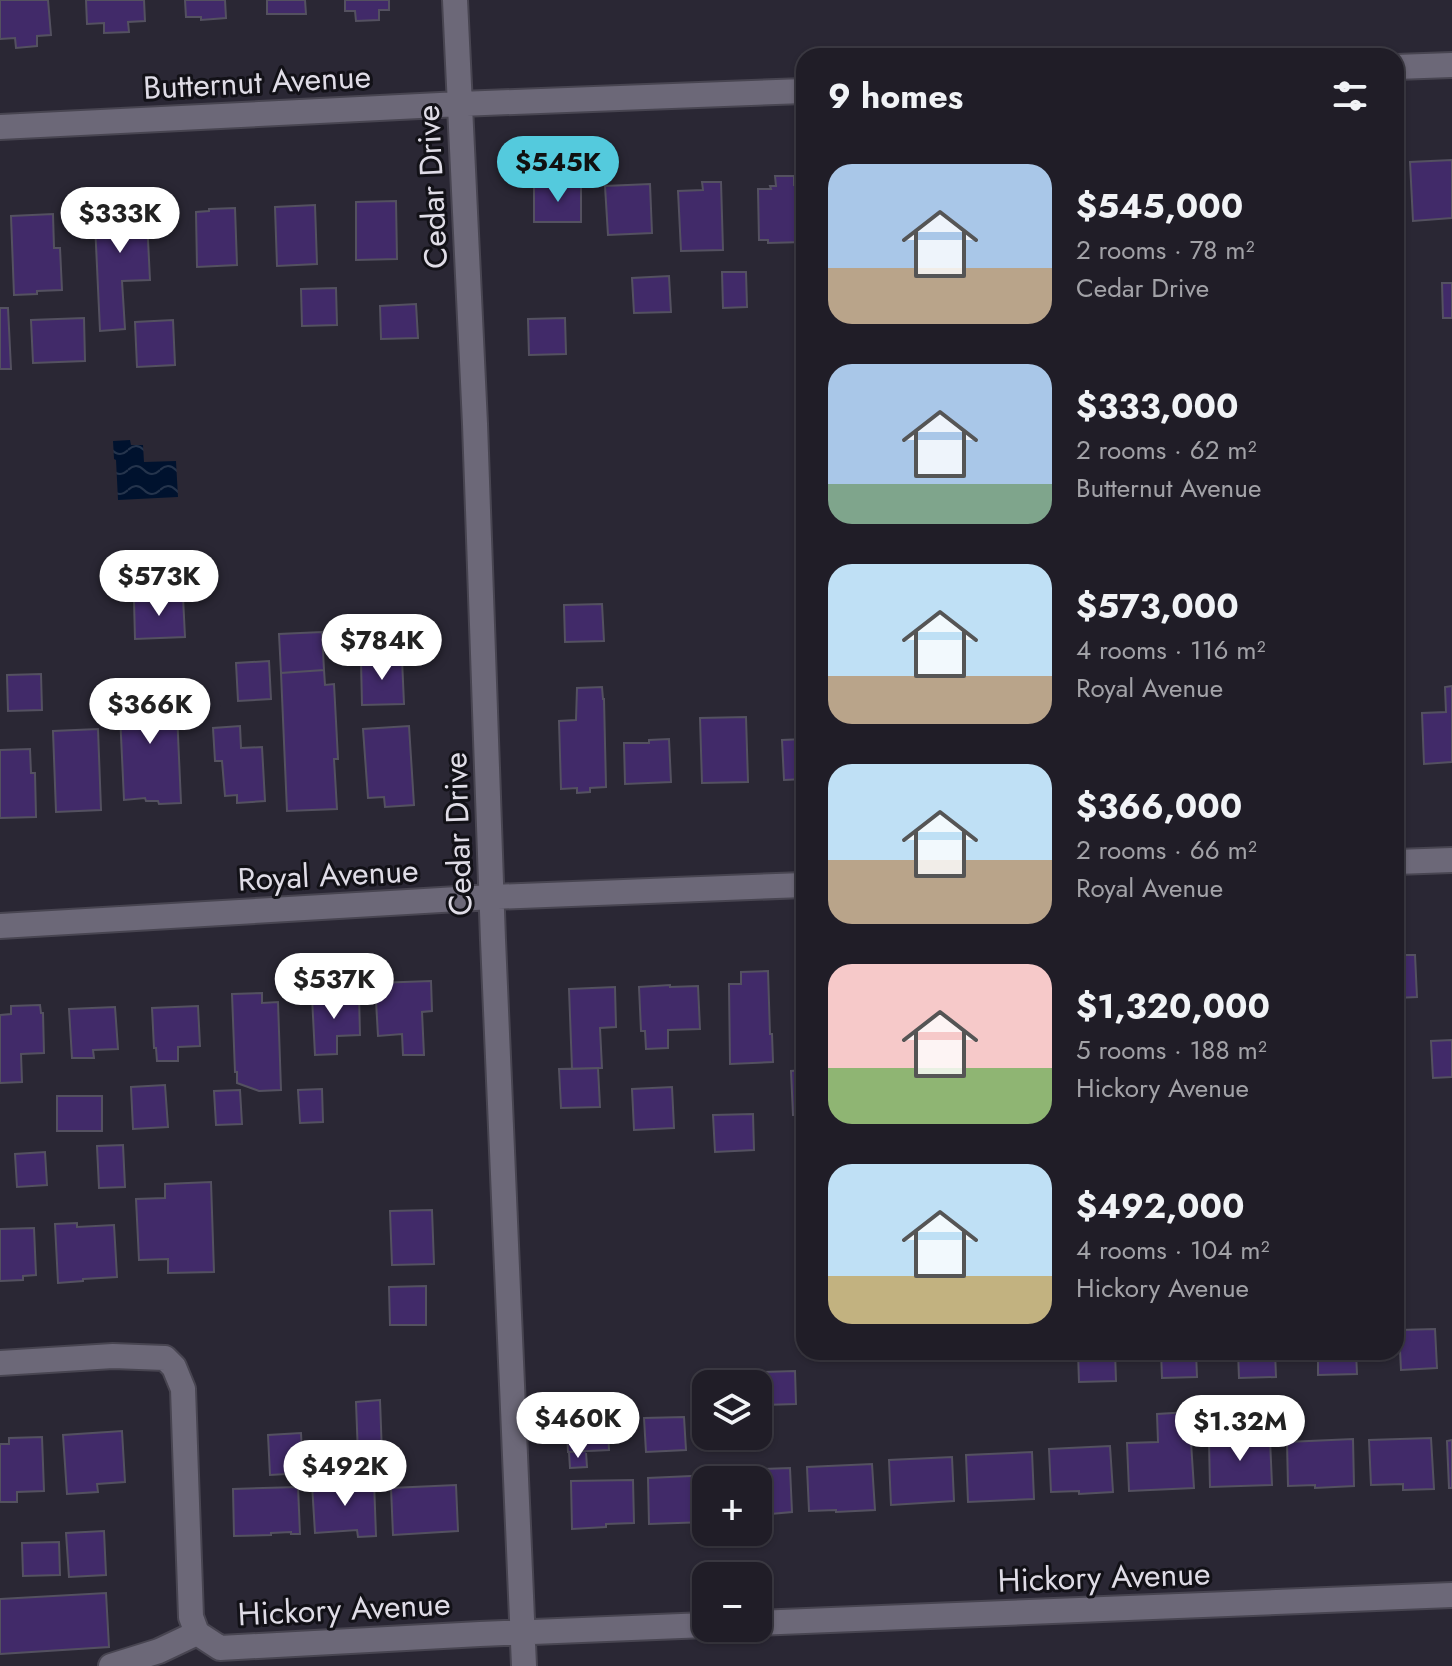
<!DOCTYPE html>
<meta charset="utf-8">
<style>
:root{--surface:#201d27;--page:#2d2a33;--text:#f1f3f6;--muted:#a2a2a7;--line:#3d3b44;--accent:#54cadd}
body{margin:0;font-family:Jost,sans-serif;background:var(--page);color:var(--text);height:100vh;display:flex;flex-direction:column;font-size:30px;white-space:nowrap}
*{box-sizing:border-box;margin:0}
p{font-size:26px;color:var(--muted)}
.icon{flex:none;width:44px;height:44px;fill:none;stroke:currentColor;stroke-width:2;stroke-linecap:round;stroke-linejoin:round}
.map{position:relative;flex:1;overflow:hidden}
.panel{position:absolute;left:796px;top:48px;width:608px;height:1312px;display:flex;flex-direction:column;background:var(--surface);border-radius:24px;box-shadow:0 2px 6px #0004,0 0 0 2px var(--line)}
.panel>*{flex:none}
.buttons{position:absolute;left:692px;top:1370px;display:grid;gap:16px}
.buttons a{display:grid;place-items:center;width:80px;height:80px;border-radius:16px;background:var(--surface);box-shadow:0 2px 6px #0004,0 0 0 2px var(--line);font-size:40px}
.price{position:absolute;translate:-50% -68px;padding:0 18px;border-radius:28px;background:#fff;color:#222;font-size:26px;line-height:52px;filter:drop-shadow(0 2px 4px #0008)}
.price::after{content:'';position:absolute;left:50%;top:48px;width:24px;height:18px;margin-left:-12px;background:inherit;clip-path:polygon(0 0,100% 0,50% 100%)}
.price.current{background:var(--accent);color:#111}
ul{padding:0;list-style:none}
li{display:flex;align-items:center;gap:24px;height:200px;padding:0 32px}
li span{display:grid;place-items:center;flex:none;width:224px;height:160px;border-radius:24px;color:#555}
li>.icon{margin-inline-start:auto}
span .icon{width:96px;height:96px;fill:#fffc;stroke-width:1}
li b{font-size:34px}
h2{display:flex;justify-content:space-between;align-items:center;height:96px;padding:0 32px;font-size:34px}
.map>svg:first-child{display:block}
.water{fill:url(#water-waves)}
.building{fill:#412a69;stroke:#545160;stroke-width:2}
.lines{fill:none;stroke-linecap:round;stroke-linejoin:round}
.minor-casing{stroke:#484551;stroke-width:28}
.minor{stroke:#6c6878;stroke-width:24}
.labels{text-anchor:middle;stroke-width:6;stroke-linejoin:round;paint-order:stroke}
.street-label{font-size:32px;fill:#dfdce6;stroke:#121117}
</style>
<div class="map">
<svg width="1452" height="1666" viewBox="0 0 1452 1666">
<defs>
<pattern id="water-waves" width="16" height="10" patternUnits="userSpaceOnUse" patternTransform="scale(2)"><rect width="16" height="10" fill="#00122e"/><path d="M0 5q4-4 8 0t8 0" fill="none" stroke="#25344c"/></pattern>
</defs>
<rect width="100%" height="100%" fill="#2a2734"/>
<path class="water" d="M130,440L131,445H143L144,462L176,461L178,497L118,500L116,460L114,459L113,441Z"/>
<path class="building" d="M0,0H48L51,35L37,36V46L16,48L15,38L0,39Z
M86,0H144L145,21L128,22L129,32L104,33V23L87,24Z
M185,0H225L226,18L201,20V17H186Z
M267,0H305L306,14H267Z
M345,0H389V10H379V20L356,21L355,11H345Z
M1452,160V218L1413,221L1410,162Z
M775,176H794V185H804V242L768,243V240H759L758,189H771L770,186H776Z
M702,182H721L723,250L681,251L678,191L703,190Z
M650,184L652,233L608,235L605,186Z
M581,185V222H534V186Z
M146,200L150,280L122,281L125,329L100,331L94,202Z
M396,201L397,259L356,260V202Z
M315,205L317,264L277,266L275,207Z
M235,208L237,265L197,267L196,212L209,211V209Z
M53,214L54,248H60L62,290L37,291V294L14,295L11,216Z
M722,272H746L747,307L723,308Z
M669,276L671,312L634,313L632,278Z
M1442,283H1452V318H1443Z
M336,288L337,325L302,326L301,289Z
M416,304L418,338L381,339L380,306Z
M0,308H8L11,369H0Z
M84,318L85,361L33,363L31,320Z
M565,318L566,354L529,355L528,319Z
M173,320L175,365L137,367L135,322Z
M183,597L185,637L135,639L134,600Z
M602,604L604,641L565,642L564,605Z
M322,632L324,670L281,673L279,634Z
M402,659L404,704L362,705L361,661Z
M269,661L271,699L238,701L236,663Z
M324,670L325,685L334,684L338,759H334L337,809L287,811L281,673Z
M41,674L42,710L8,711L7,675Z
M1452,686V762L1424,764L1422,713L1446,712L1445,687Z
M602,687L603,699H604L606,787L590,788V792L577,793V788L561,789L559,721L576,720L577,688Z
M176,690L181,803L159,804L158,801H146L145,798L124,800L119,693Z
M746,717L748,782L702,783L700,718Z
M240,726L241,748L262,747L265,801L237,803V795L225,796L222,761H215L213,728Z
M409,726L414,805L385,807L384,797L368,798L363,729Z
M98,729L101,810L56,812L53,731Z
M669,739L671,782L625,784L624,743H649V740Z
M804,739V779L784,780L782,740Z
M30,749L31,773H35L36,817L0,818V750Z
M1396,955H1415L1417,997L1396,998Z
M768,971L770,1034H772L773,1062L730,1064L729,984H741V972Z
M431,981L432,1011L422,1012L424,1055H403L402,1034L378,1036L375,983Z
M804,982V1039L801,1035L799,983Z
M670,985V987L698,986L700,1029L668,1030V1048L646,1049L645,1031H641L639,987Z
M615,987L616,1027L600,1028L602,1068L572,1069L569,989Z
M262,993V1003L278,1002L281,1090L259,1091L237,1083V1072H235L232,994Z
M359,995L360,1035L337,1036V1054L315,1055L312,997Z
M40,1005L41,1013H43L44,1053L21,1054L22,1082L0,1083V1015L11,1014V1006Z
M198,1006L200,1046L178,1047V1061H157L156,1048H154L152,1008Z
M115,1007L118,1049L93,1050L94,1058H72L69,1009Z
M1452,1040V1077L1433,1078L1431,1041Z
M598,1068L600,1107L561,1108L559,1069Z
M804,1070V1115H793L791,1071Z
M165,1085L168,1127L133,1129L131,1087Z
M672,1087L674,1128L634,1130L632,1089Z
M322,1089L323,1122L300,1123L298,1090Z
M240,1090L242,1124L216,1125L214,1091Z
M57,1096H102V1131H57Z
M753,1114L754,1150L715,1152L713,1115Z
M123,1145L125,1187L99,1188L97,1146Z
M45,1152L47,1185L17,1187L15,1154Z
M211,1182L214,1272L168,1273V1259L139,1260L136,1199L165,1198V1184Z
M432,1210L434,1264L392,1265L390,1211Z
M77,1223V1227L114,1225L117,1277L83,1279V1281L58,1283L55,1224Z
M34,1228L36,1275L23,1276V1280L0,1281V1229Z
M426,1286V1325H390L389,1287Z
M1435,1329L1437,1368L1401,1370L1399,1330Z
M1078,1352H1115L1116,1381L1079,1382Z
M1161,1352H1196L1197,1377L1162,1378Z
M1238,1352H1275L1276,1377L1239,1378Z
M1318,1352H1356L1357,1374L1318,1375Z
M795,1371L796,1404L763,1405L762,1372Z
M380,1400L382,1454L358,1455L356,1402Z
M607,1411L609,1450L568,1452L566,1413Z
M1189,1412L1194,1488L1129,1491L1127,1443L1158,1442L1157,1414Z
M684,1417L686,1450L646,1452L644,1418Z
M122,1431L125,1482L97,1484L98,1492L67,1494L63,1435Z
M301,1433L303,1473L270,1475L268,1435Z
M42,1437L44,1491L17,1492V1502H0V1444H9V1438Z
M1431,1438L1434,1489L1403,1490V1484L1371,1485L1369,1440Z
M1270,1439L1272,1485L1210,1487L1209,1442Z
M1353,1439L1354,1486L1315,1488V1485L1288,1486L1287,1442Z
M1452,1440V1488H1449L1447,1441Z
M1110,1446L1113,1492L1079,1494V1491L1051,1492L1049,1449Z
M569,1452H586L587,1467L570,1468Z
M1032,1452L1034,1499L968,1502L966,1455Z
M952,1457L954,1501L891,1505L889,1460Z
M872,1464L875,1510L836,1512V1510L809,1511L807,1467Z
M790,1468L792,1512L758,1515V1480H729V1470Z
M713,1475V1480H706V1522L649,1524L648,1478Z
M633,1480L634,1523L606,1524V1527L572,1529L571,1481Z
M374,1481L376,1536L358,1537L357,1530L315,1533L312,1484Z
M456,1485L458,1531L393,1535L391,1488Z
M298,1487L300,1534H291V1532L271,1533V1535L234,1536L233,1489Z
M104,1531L106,1575L69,1577L66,1533Z
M59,1542L60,1575L23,1576L22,1543Z
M106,1593L109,1647L0,1654V1599Z"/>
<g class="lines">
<g class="minor-casing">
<path id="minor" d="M455,0L475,424L493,940L524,1666
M1396,67L1452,65
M0,127L460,104L804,91
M1396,862L1452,860
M0,926L492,897L804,885
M0,1363L113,1356L165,1358L174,1367L183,1389L191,1617L197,1633L220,1648L480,1634L706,1625
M758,1623L1452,1595
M111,1666L159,1651L197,1633"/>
</g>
<use href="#minor" class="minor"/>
</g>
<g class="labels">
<g class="street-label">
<text transform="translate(257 82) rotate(-3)" y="11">Butternut Avenue</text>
<text transform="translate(432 187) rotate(-93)" y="11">Cedar Drive</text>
<text transform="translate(458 834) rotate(-92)" y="11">Cedar Drive</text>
<text transform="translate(328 875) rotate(-3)" y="11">Royal Avenue</text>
<text transform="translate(1104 1577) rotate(-2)" y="11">Hickory Avenue</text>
<text transform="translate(344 1609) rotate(-3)" y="11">Hickory Avenue</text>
</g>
</g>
</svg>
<div class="buttons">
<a><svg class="icon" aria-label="layers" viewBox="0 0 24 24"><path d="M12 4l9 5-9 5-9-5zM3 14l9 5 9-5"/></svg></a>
<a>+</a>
<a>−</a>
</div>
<b class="price current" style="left:558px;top:204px">$545K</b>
<b class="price" style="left:120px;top:255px">$333K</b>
<b class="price" style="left:159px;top:618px">$573K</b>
<b class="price" style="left:382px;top:682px">$784K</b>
<b class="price" style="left:150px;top:746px">$366K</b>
<b class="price" style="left:334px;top:1021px">$537K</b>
<b class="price" style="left:578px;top:1460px">$460K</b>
<b class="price" style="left:1240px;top:1463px">$1.32M</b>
<b class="price" style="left:345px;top:1508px">$492K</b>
<section class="panel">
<h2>9 homes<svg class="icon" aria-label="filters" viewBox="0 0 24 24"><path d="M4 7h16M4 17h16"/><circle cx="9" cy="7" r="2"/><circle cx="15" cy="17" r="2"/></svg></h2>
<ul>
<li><span style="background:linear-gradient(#a9c7e8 65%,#b9a48a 0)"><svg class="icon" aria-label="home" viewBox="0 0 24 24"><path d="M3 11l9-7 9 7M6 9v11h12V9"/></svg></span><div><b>$545,000</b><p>2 rooms · 78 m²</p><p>Cedar Drive</p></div></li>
<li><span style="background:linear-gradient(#a9c7e8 75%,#7fa58c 0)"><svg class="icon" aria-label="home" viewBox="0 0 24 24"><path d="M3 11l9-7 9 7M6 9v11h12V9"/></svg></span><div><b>$333,000</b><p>2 rooms · 62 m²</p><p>Butternut Avenue</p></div></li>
<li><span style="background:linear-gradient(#bfe0f5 70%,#b9a48a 0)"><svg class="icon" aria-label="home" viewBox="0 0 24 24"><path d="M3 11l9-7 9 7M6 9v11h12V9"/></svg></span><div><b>$573,000</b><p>4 rooms · 116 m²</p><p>Royal Avenue</p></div></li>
<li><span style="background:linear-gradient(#bfe0f5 60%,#b9a48a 0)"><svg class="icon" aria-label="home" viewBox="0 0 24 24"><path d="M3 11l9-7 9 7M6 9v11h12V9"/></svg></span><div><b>$366,000</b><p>2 rooms · 66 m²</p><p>Royal Avenue</p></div></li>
<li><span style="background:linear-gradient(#f6c9c9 65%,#8fb573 0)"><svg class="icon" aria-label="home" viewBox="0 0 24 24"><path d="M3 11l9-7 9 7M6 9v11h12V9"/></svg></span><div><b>$1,320,000</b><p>5 rooms · 188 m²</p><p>Hickory Avenue</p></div></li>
<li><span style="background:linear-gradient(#bfe0f5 70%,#c2b280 0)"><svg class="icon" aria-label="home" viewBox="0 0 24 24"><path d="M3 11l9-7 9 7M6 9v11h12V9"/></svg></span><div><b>$492,000</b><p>4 rooms · 104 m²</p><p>Hickory Avenue</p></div></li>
</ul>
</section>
</div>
